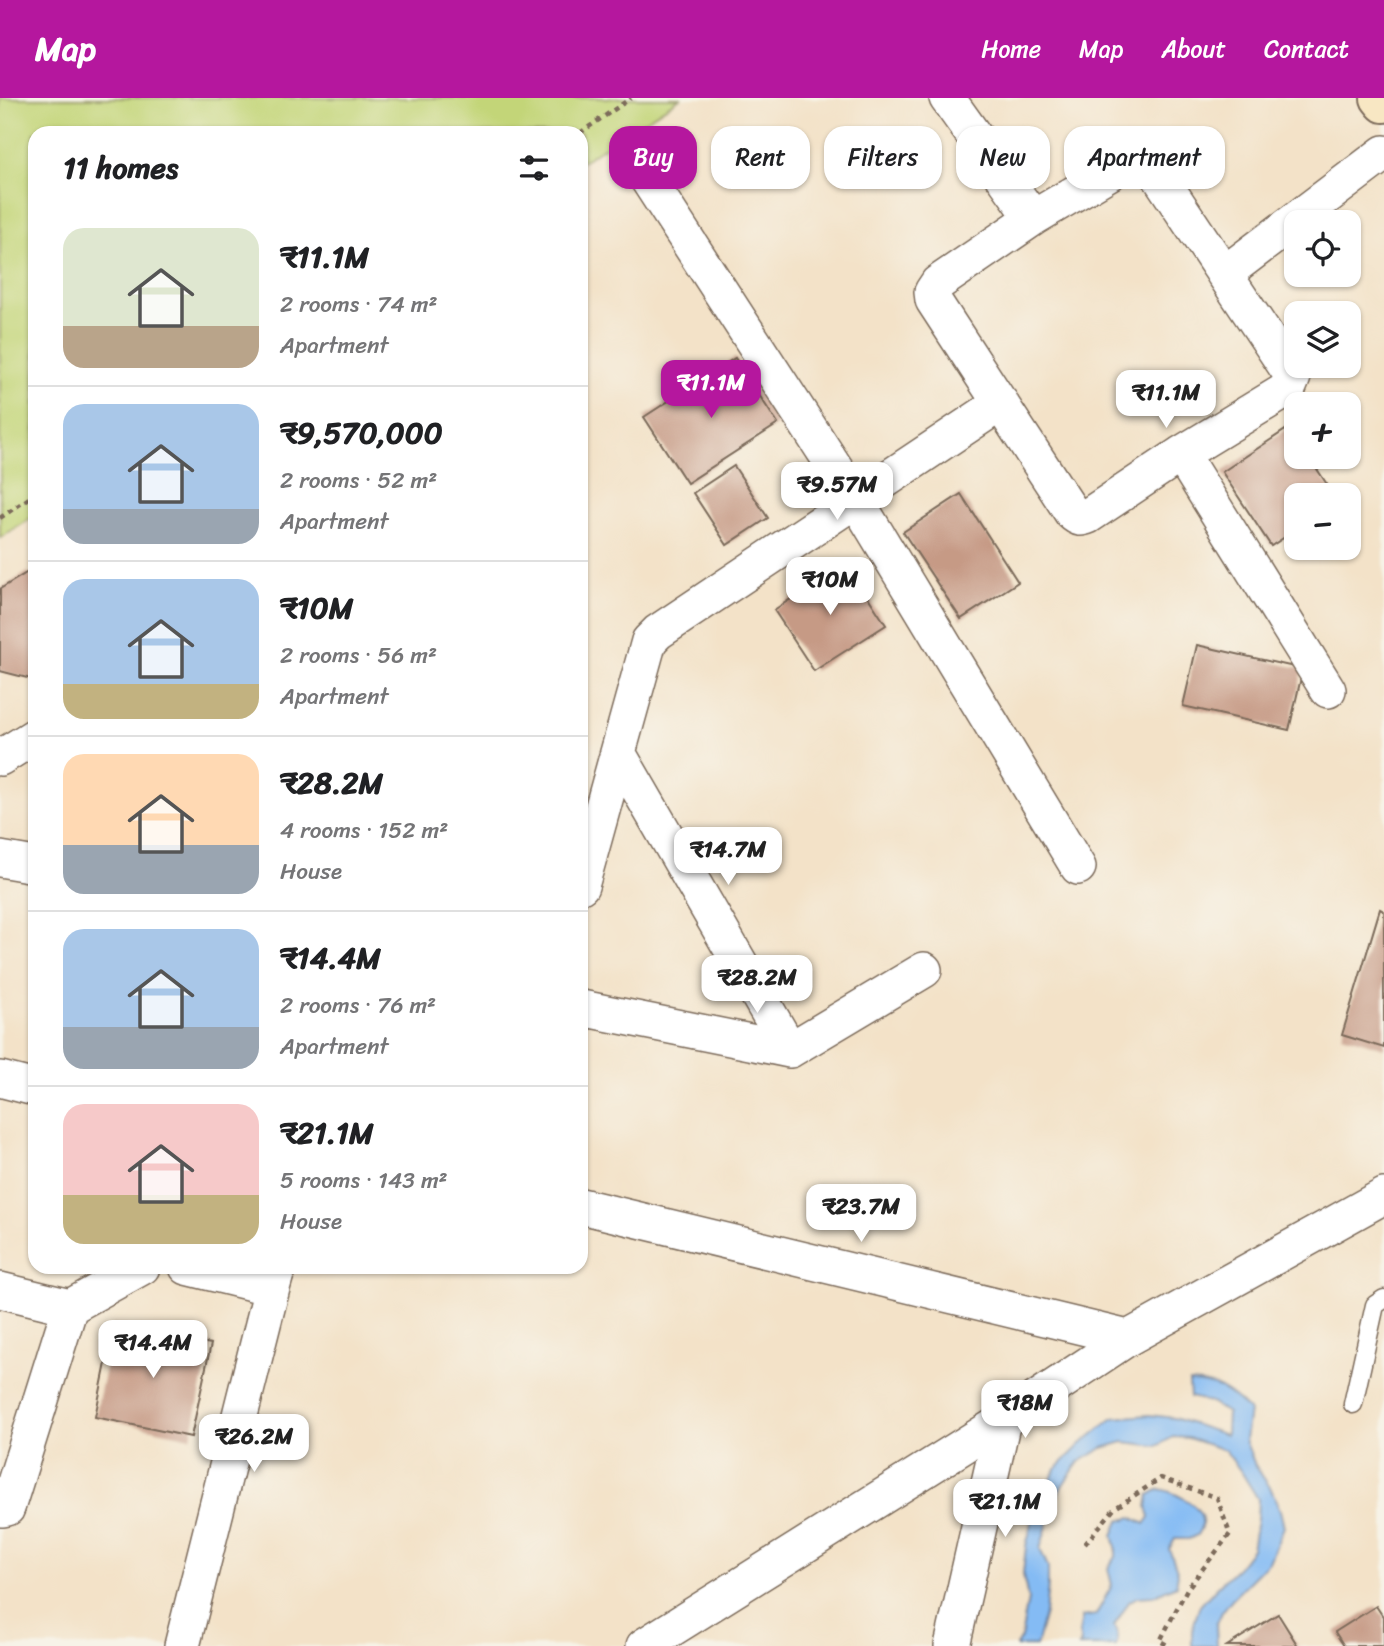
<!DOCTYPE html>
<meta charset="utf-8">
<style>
:root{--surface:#fff;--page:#f6f6f6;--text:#202124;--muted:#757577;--line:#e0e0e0;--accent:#b5179e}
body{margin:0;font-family:Sriracha,sans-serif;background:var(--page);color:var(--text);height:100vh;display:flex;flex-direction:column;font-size:26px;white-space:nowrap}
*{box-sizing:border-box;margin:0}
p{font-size:23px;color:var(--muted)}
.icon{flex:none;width:38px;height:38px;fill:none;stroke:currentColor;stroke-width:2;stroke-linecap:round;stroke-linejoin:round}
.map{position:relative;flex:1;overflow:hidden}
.side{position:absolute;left:28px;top:28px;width:560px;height:1148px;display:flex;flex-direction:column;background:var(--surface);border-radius:21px;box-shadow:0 2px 5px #0004}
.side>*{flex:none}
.guide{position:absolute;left:609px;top:28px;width:665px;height:63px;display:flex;gap:14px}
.tools{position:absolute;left:1284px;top:112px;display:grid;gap:14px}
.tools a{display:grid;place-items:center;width:77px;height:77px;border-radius:14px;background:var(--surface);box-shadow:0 2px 5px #0004;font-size:35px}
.price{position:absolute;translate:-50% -60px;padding:0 16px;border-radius:14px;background:#fff;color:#222;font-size:23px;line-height:46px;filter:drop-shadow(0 2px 4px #0008)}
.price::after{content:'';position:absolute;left:50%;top:42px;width:21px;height:16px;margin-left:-10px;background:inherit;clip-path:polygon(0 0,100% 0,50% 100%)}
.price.selected{background:var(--accent);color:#fff}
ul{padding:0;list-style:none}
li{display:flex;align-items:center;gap:21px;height:175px;padding:0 35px}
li+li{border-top:2px solid var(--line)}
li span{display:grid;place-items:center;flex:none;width:196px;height:140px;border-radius:21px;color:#555}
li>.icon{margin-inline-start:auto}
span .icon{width:84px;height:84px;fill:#fffc;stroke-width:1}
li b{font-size:30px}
h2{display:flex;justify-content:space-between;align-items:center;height:84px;padding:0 35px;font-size:30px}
.tag{padding:0 24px;border-radius:21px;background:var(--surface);box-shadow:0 2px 5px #0004;font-size:24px;line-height:63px}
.tag.selected{background:var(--accent);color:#fff}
header{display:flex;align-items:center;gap:42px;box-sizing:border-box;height:98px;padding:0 35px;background:var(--accent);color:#fff}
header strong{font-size:33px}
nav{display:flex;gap:38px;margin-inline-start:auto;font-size:24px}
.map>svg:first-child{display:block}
.green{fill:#c3d578;stroke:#7f804b;stroke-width:2}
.water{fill:#84bbf4;stroke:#607289;stroke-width:2}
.building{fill:#c69a85}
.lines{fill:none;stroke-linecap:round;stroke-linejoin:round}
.lane-casing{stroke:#7b6a5a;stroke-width:21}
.street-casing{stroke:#7b6a5a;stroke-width:38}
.secondary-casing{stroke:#7b6a5a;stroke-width:42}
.path{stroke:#7b6a5a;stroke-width:4.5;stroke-dasharray:5 5;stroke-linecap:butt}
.lane{stroke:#fff;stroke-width:18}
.street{stroke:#fff;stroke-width:35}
.secondary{stroke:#f8e7c3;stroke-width:38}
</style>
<header>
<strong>Map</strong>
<nav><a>Home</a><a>Map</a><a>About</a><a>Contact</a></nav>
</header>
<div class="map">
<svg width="1384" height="1548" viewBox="0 0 1384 1548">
<rect width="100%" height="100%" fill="#f7f3e8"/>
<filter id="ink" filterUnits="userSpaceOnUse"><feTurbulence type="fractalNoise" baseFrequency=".0143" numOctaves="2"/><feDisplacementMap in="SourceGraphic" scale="14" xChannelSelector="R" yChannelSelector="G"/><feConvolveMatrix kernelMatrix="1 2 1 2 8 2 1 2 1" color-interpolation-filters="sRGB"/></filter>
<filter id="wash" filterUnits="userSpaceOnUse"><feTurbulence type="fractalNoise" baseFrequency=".00686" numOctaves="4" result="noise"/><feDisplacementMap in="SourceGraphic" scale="28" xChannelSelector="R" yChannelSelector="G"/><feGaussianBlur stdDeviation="1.57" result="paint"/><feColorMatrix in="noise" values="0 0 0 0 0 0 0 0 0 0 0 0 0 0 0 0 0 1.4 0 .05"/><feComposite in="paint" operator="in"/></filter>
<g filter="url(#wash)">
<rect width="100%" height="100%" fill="#f3e2c8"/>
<path class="green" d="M0,0H680L581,64V35H35V418L0,440Z"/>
<path class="water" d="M1189,1284C1218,1285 1229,1293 1249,1313L1245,1342L1255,1367L1271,1391L1280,1412L1284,1429L1269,1464L1232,1501L1222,1514L1216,1527L1217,1548H1192V1533L1199,1509L1216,1490L1238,1469L1252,1451L1257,1422L1258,1401L1242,1375L1225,1352L1188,1340L1173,1339L1157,1348L1124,1344L1103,1350L1079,1364L1062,1388L1053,1408L1040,1451L1048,1469V1487L1045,1515L1036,1548H1016L1021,1540L1028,1501L1023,1476L1026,1448L1035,1413L1056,1371L1081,1346L1113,1320L1149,1317L1174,1320L1226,1337L1227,1315L1209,1304L1190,1299Z
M1160,1391C1174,1394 1205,1408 1202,1426C1201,1430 1199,1434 1197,1437L1189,1441H1175L1169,1451L1178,1475L1176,1487L1153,1498L1137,1499L1129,1504L1114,1528C1118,1534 1119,1541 1116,1548H1079L1081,1545L1079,1536L1082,1519L1096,1517L1112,1487L1108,1470L1116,1459V1449L1113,1437L1119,1423L1132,1419L1145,1426L1150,1419L1147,1409L1149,1397Z"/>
<g id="blocks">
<path class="building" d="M735,260L778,326L687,385L644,319Z
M1290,329L1297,340V359H1309L1334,397H1297V431L1271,448L1222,374Z
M734,368L768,420L727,447L693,395Z
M961,396L1018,484L961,521L903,434Z
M846,465L886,527L814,573L774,512Z
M28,474L35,486V582L0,573V491Z
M1197,547L1303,571L1289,632L1183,608Z
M1380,811L1384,813V950L1342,937Z
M114,1226L211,1246L191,1339L95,1319Z
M1376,1508L1384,1520V1548H1344L1335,1534Z
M1278,1516L1298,1548H1227Z"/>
</g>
</g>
<g filter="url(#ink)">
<use href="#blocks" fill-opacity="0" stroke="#7b6a5a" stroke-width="2"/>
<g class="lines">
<g class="lane-casing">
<path id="lane" d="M1353,1306L1375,1207L1384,1201"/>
</g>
<g class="street-casing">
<path id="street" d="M947,0L1033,120
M632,57L856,402L1078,769
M1140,58L1149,63L1293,279L1288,291L1181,356L1088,418C1081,421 1078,421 1072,415L933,202L932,194L938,185L1033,120L1134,60Z
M1224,176L1384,55
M1181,356L1328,592
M618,655L790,952
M0,660L35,638
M0,761L35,767
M581,788L649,543L658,534L1001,305
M581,910L790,952L924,872
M0,981L35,990
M581,1108L1128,1240
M187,1169L272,1190L278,1169
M0,1192L70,1209L142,1169
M0,1409L2,1411L7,1410L70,1209
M182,1548L272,1190
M644,1548L1003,1323L1128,1240L1384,1098
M952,1548L1003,1323"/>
</g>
<g class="secondary-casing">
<path id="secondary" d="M1380,0L1384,5"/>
</g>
<path class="path" d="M580,35L631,0
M0,420L35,396
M1085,1446L1114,1411L1161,1380L1217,1400L1230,1436L1187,1491L1160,1543L1169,1548"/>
<use href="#lane" class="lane"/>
<use href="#street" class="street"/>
<use href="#secondary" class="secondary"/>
</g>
</g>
</svg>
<div class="tools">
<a><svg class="icon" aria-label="locate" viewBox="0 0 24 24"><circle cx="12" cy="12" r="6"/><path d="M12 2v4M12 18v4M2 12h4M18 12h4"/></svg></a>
<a><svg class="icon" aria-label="layers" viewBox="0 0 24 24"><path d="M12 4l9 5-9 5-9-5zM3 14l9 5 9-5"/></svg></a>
<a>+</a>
<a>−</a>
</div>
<b class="price selected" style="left:711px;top:322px">₹11.1M</b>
<b class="price" style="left:1166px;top:332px">₹11.1M</b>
<b class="price" style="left:837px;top:424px">₹9.57M</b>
<b class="price" style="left:830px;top:519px">₹10M</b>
<b class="price" style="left:728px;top:789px">₹14.7M</b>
<b class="price" style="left:757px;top:917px">₹28.2M</b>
<b class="price" style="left:861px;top:1146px">₹23.7M</b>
<b class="price" style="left:153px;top:1282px">₹14.4M</b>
<b class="price" style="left:1025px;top:1342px">₹18M</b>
<b class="price" style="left:254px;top:1376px">₹26.2M</b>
<b class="price" style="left:1005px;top:1441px">₹21.1M</b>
<div class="guide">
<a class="tag selected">Buy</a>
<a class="tag">Rent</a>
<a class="tag">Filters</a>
<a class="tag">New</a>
<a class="tag">Apartment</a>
</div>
<section class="side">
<h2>11 homes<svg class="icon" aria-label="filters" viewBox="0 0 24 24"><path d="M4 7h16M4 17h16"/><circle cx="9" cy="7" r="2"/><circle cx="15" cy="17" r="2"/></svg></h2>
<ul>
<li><span style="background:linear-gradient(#dfe7d0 70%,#b9a48a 0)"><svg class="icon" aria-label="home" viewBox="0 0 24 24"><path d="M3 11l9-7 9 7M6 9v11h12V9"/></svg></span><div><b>₹11.1M</b><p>2 rooms · 74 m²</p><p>Apartment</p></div></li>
<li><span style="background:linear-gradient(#a9c7e8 75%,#9aa5b1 0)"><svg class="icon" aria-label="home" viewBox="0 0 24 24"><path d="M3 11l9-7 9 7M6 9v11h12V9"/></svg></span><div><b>₹9,570,000</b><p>2 rooms · 52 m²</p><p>Apartment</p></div></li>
<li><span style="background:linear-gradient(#a9c7e8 75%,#c2b280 0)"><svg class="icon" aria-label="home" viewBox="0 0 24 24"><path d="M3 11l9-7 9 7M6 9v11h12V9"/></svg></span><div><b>₹10M</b><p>2 rooms · 56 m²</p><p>Apartment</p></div></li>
<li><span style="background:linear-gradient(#ffd9b3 65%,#9aa5b1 0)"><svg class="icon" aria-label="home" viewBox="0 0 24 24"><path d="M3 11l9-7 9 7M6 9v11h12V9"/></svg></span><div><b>₹28.2M</b><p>4 rooms · 152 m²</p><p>House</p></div></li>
<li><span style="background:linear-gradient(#a9c7e8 70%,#9aa5b1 0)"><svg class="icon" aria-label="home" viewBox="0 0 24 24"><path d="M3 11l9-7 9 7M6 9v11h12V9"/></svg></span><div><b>₹14.4M</b><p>2 rooms · 76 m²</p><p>Apartment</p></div></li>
<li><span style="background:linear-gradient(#f6c9c9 65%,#c2b280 0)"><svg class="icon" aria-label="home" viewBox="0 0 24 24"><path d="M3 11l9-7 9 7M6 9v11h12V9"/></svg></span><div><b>₹21.1M</b><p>5 rooms · 143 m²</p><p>House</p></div></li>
</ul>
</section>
</div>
